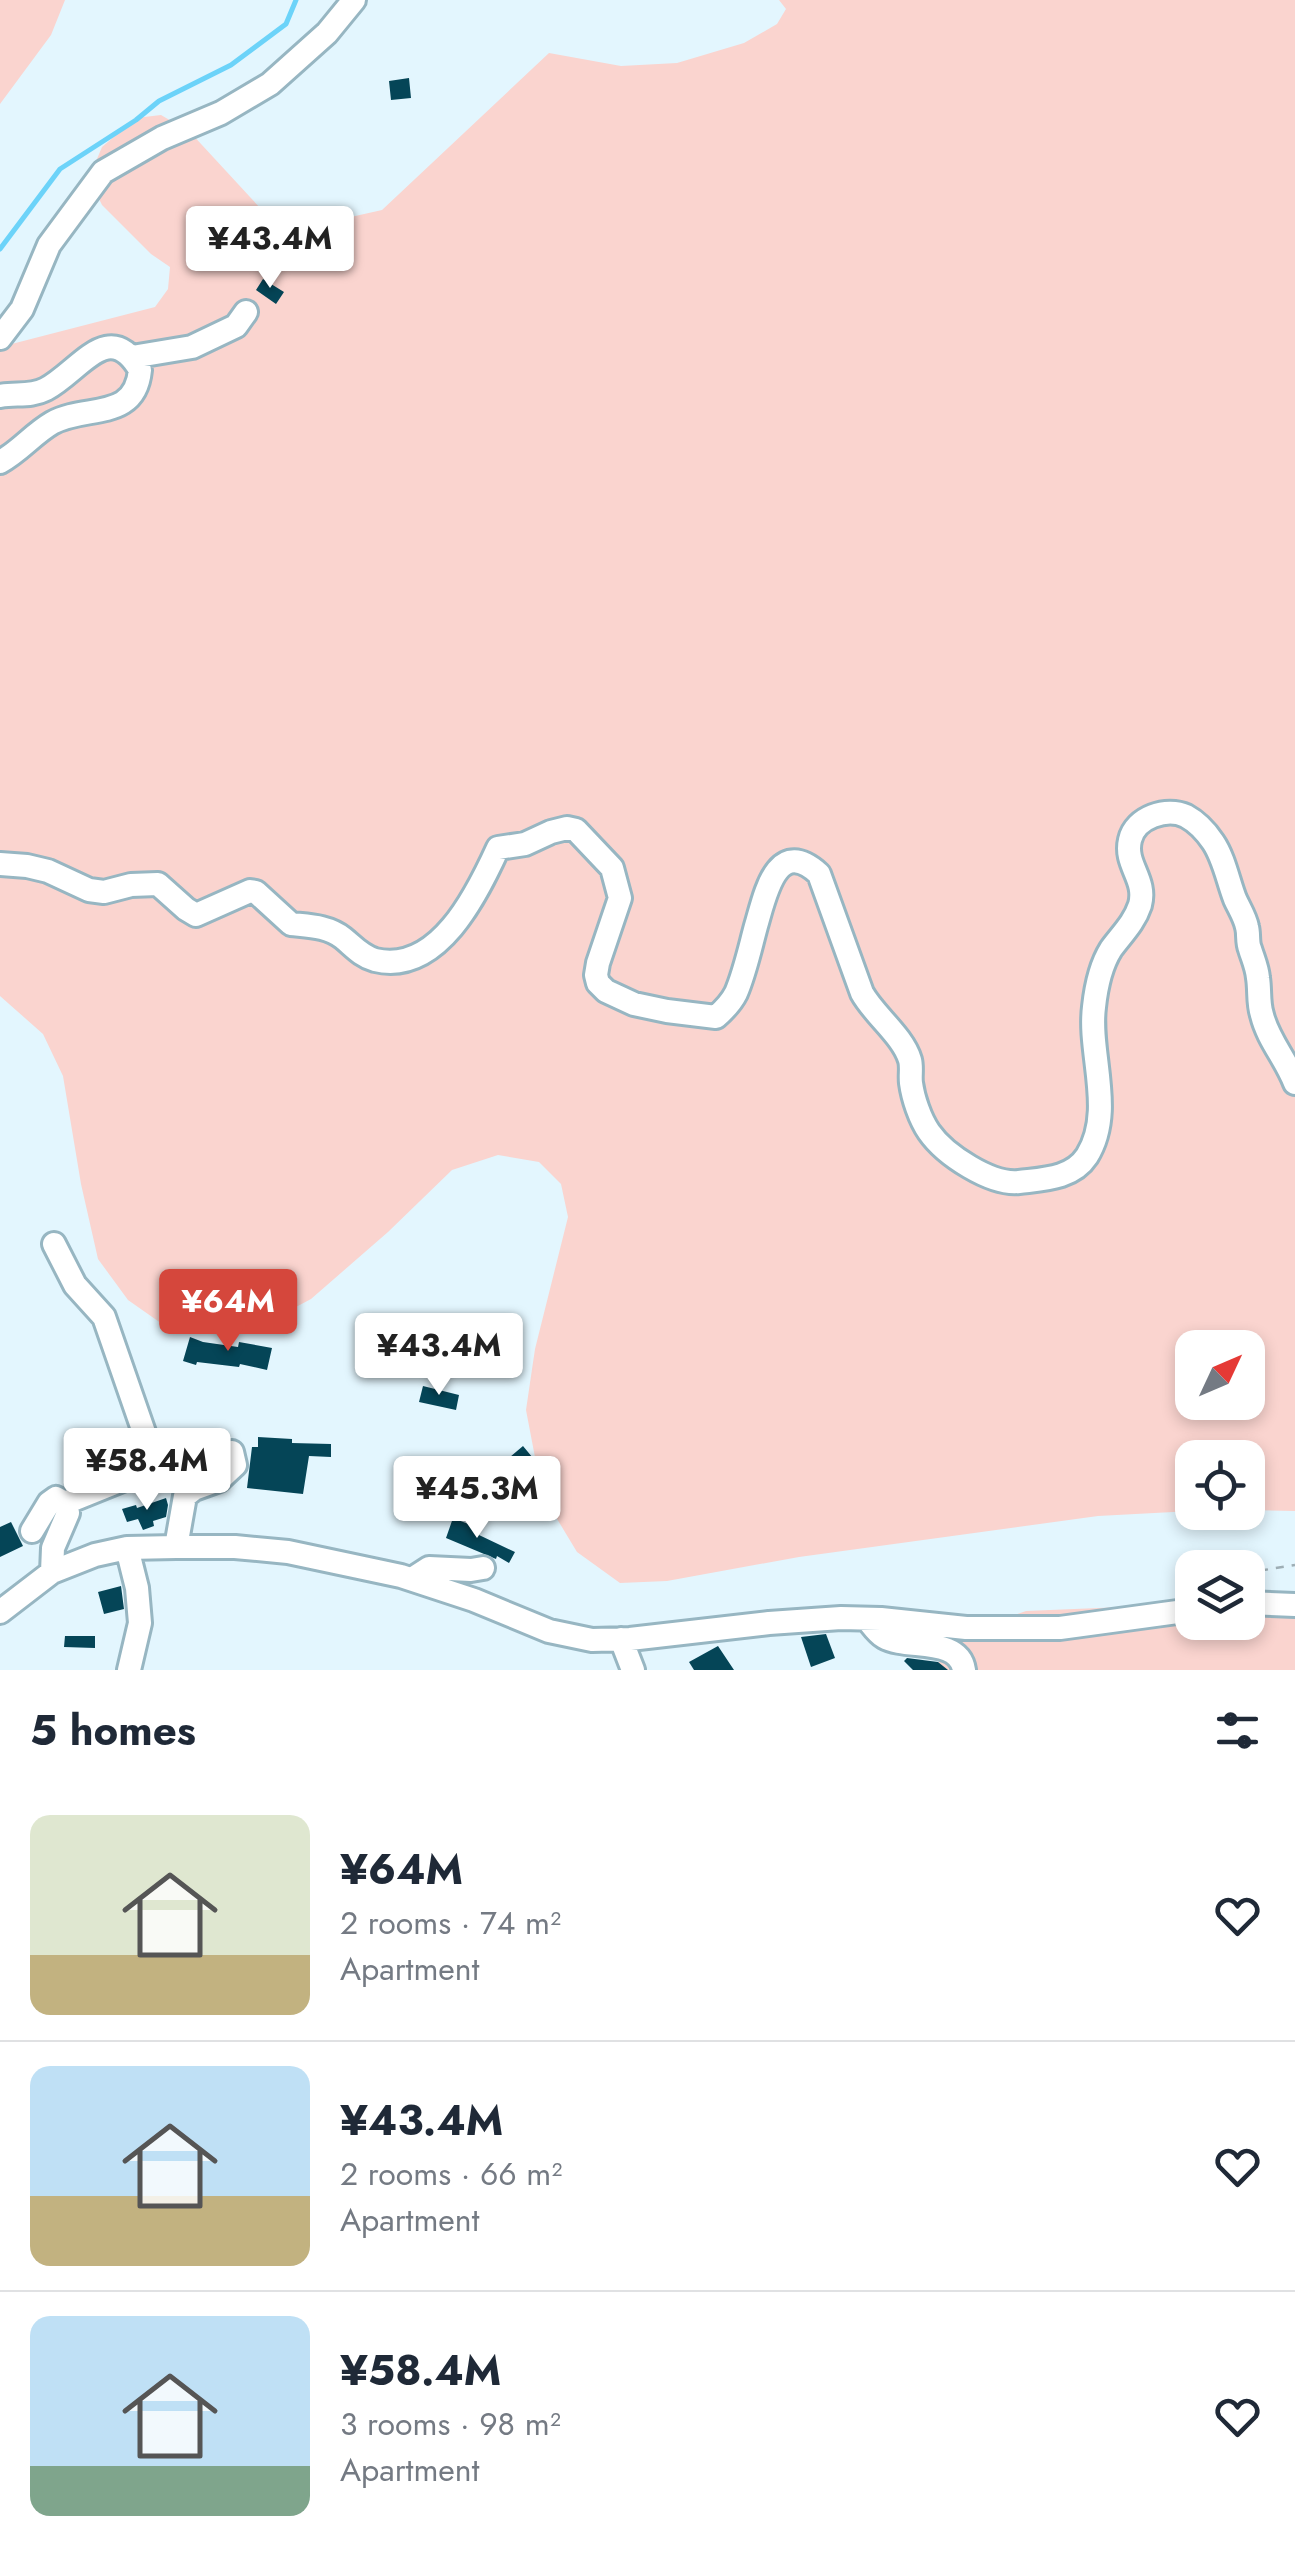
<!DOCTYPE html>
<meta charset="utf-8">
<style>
:root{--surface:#fff;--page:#f6f6f7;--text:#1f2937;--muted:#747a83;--line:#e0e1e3;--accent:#d5473c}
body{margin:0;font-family:Jost,sans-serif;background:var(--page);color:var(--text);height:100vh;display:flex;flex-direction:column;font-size:38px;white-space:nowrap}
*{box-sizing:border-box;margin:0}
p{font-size:32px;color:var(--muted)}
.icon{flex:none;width:55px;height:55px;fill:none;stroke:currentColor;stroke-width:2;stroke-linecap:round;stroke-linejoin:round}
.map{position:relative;height:1670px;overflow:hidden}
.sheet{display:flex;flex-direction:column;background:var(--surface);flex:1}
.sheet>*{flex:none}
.needle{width:65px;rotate:46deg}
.fabs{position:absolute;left:1175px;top:1330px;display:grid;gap:20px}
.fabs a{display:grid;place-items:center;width:90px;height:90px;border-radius:20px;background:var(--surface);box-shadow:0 5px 15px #0003;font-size:50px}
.price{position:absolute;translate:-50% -85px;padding:0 22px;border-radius:10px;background:#fff;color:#222;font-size:32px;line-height:65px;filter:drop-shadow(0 2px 5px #0008)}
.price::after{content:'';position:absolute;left:50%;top:60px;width:30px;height:22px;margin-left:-15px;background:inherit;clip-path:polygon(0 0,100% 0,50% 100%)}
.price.current{background:var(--accent);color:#fff}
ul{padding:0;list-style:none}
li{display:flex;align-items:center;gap:30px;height:250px;padding:0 30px}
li+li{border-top:2px solid var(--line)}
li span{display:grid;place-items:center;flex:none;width:280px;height:200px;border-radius:20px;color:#555}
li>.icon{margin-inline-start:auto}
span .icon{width:120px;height:120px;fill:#fffc;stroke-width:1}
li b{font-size:42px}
h2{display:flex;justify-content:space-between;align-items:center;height:120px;padding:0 30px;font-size:42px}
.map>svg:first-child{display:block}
.green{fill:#fad4cf;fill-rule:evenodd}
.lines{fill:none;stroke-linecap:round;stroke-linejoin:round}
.stream{stroke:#6cd3f9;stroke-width:5}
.building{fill:#054557}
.minor-casing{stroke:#97b6c2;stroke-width:28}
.path{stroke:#9eaeb5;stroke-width:2.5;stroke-dasharray:8 8;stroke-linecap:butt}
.minor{stroke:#fff;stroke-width:22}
</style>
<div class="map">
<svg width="1295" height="1670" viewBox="0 0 1295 1670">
<rect width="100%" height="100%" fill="#e3f6fe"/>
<path class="green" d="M0,0H65L51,35L0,104Z
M779,0H1295V1511L1248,1510V1458H1192V1511L1098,1516L799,1557L667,1581L620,1583L577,1552L542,1494L526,1410L535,1349L568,1217L561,1184L539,1162L498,1155L452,1170L388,1232L311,1299L262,1325L203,1330L165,1326L128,1300L98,1259L81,1184L63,1076L43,1034L0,996V347L155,307L168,289L170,267L151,254L102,205L89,178L102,147L136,118L161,115L190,132L261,209L293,225L333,221L382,210L549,53L621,66L677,63L744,43L777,24L786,9ZM1192,1348H1248V1402H1192Z
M1147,1606L1192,1607V1622H1248V1608L1295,1609V1670H931L971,1630L1026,1611Z"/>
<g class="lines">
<path class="stream" d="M0,249L60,169L136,120L159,101L231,65L286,24L296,0"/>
</g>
<path class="building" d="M409,78L411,98L391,100L389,81Z
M263,279L284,292L276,304L256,290Z
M190,1337L203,1342L238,1347L239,1342L272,1348L267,1370L240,1364L239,1367L197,1362L196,1365L183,1361Z
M423,1386L459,1395L456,1410L419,1402Z
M258,1437L292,1439V1443L331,1444V1457L309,1456L303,1494L247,1488L252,1447H258Z
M523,1446L542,1469L528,1480L510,1457Z
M166,1498L168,1505L166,1517L153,1521L154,1526L143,1530L138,1519L127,1522L122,1509L136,1505L137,1508Z
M453,1518L481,1529L479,1535L515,1552L509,1563L497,1556L496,1559L446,1538Z
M11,1522L23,1546L0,1557V1527Z
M121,1586L124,1609L104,1614L98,1592Z
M826,1634L835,1658L811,1667L801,1637Z
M65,1636H95V1648L64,1647Z
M718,1646L734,1670H694L689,1662Z
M907,1658L938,1662L948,1670H913L904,1661Z"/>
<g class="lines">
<g class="minor-casing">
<path id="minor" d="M0,338L22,309L49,245L103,172L162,138L221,113L270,84L327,33L354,0
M132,357L192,347L236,326L246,312
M0,396C16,393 31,397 46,389C80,371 109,317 140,370C135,422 86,404 52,423C33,434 19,452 0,462
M0,864L27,866L48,871L89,890L104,892L131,885L158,884L186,909L196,915L250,891L256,892L291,924C309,926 328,926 343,938C353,946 361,956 375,960C438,975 477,894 498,848L525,844L551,832L567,828L576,830L612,868L620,898L598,963L596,975L598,983L606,991L634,1004L667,1011L716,1017C724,1010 731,1003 736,993C745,972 750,948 756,926C765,896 776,835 819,874L862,993C874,1015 903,1036 910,1060C912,1067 910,1076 911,1083C913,1098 920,1119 929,1132C945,1155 991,1185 1019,1182C1043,1179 1072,1179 1087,1156C1115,1111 1088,1054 1094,1007C1096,988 1101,965 1111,949C1122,934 1134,923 1140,905C1147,879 1124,865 1130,840C1135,817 1167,807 1186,816C1197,822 1207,833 1213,842C1224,858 1228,881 1235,899C1239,908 1245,917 1247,927C1249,934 1247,942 1250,949C1253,959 1257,967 1258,978C1260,990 1258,1003 1262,1015C1268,1040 1286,1059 1295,1083
M54,1244L75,1285L104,1317L155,1464L132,1476L65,1503
M32,1531L49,1503L56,1498L65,1503L68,1513L53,1548L52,1572
M176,1547L185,1496L194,1489L219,1480L235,1465L232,1452
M127,1548L137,1588L140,1623L129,1670
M412,1579L429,1568L471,1570L483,1568
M1248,1603L1295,1605
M0,1612L52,1572L95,1555L127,1548L176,1547H235L288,1552L401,1576L474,1600L549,1631L592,1640L630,1639L769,1623L841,1618L881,1619L966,1628H1060L1192,1610
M867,1619C872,1625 877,1633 884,1637C906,1650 959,1636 964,1670
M621,1639L633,1670"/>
</g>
<path class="path" d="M1248,1582L1264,1570L1295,1565"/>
<use href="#minor" class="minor"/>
</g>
</svg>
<div class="fabs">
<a><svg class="needle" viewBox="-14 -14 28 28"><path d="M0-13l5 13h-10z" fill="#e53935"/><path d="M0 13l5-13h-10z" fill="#747a83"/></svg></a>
<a><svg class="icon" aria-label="locate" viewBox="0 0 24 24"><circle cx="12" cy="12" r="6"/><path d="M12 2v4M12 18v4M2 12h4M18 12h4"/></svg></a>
<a><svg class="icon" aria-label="layers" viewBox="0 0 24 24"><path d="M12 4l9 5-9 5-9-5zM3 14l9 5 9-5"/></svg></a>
</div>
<b class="price" style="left:270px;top:291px">¥43.4M</b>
<b class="price current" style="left:228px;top:1354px">¥64M</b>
<b class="price" style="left:439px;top:1398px">¥43.4M</b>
<b class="price" style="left:147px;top:1513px">¥58.4M</b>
<b class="price" style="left:477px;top:1541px">¥45.3M</b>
</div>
<section class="sheet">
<h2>5 homes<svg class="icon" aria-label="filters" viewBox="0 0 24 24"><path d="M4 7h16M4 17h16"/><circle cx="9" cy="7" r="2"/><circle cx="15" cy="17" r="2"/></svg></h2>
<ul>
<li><span style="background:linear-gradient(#dfe7d0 70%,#c2b280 0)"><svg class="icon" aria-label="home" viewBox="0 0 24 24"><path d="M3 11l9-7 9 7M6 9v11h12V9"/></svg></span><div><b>¥64M</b><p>2 rooms · 74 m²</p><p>Apartment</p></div><svg class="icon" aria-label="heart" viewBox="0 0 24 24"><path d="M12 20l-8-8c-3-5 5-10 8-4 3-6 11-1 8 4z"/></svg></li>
<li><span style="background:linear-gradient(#bfe0f5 65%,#c2b280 0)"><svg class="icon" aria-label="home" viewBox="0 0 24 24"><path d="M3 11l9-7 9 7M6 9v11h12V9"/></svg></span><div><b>¥43.4M</b><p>2 rooms · 66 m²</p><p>Apartment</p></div><svg class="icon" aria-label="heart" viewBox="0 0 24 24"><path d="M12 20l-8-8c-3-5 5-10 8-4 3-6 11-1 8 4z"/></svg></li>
<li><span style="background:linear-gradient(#bfe0f5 75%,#7fa58c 0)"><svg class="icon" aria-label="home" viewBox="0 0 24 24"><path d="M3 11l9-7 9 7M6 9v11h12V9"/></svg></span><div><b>¥58.4M</b><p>3 rooms · 98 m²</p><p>Apartment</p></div><svg class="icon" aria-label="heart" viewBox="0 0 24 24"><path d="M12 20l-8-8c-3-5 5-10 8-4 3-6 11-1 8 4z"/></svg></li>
</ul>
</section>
